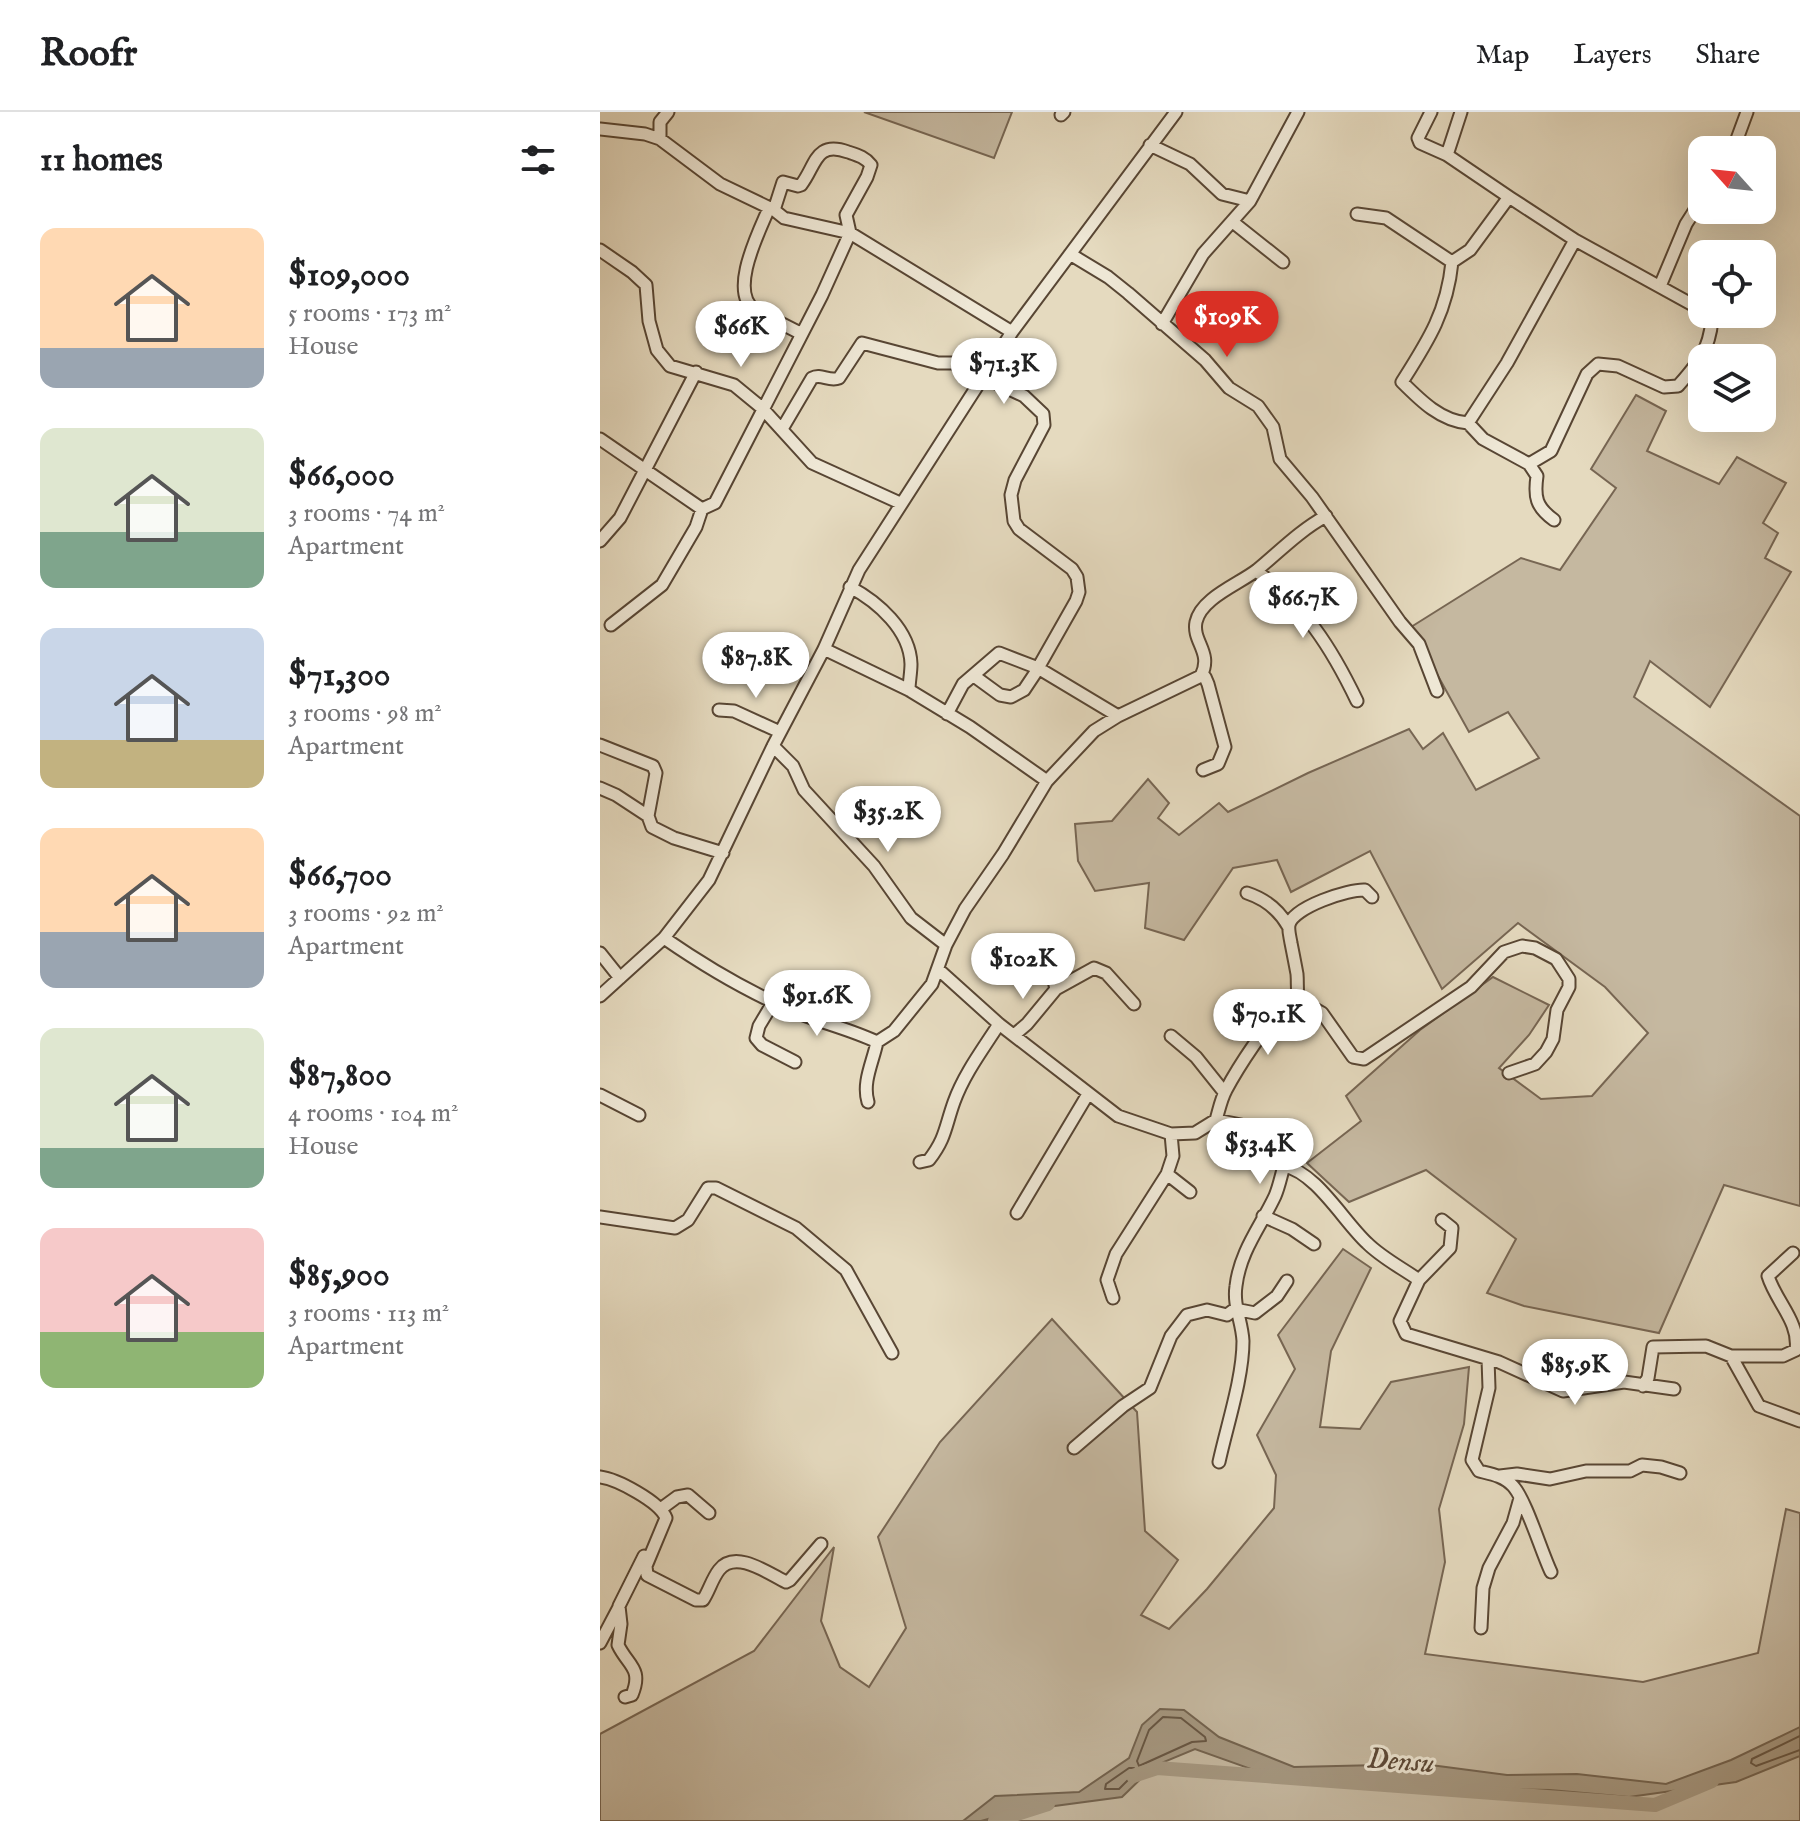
<!DOCTYPE html>
<meta charset="utf-8">
<style>
:root{--surface:#fff;--page:#f2f2f2;--text:#202124;--muted:#757577;--line:#e0e0e0;--accent:#d93025}
body{margin:0;font-family:"IM FELL English",serif;background:var(--page);color:var(--text);height:100vh;display:flex;flex-direction:column;font-size:30px;white-space:nowrap}
*{box-sizing:border-box;margin:0}
p{font-size:26px;color:var(--muted)}
.icon{flex:none;width:44px;height:44px;fill:none;stroke:currentColor;stroke-width:2;stroke-linecap:round;stroke-linejoin:round}
.map{position:relative;flex:1;overflow:hidden}
.drawer{display:flex;flex-direction:column;background:var(--surface);width:600px}
.drawer>*{flex:none}
.needle{width:52px;rotate:297deg}
.controls{position:absolute;left:1088px;top:24px;display:grid;gap:16px}
.controls a{display:grid;place-items:center;width:88px;height:88px;border-radius:16px;background:var(--surface);box-shadow:0 8px 32px #0002;font-size:40px}
.price{position:absolute;translate:-50% -68px;padding:0 18px;border-radius:28px;background:#fff;color:#222;font-size:26px;line-height:52px;filter:drop-shadow(0 2px 4px #0008)}
.price::after{content:'';position:absolute;left:50%;top:48px;width:24px;height:18px;margin-left:-12px;background:inherit;clip-path:polygon(0 0,100% 0,50% 100%)}
.price.selected{background:var(--accent);color:#fff}
ul{padding:0;list-style:none}
li{display:flex;align-items:center;gap:24px;height:200px;padding:0 40px}
li span{display:grid;place-items:center;flex:none;width:224px;height:160px;border-radius:16px;color:#555}
li>.icon{margin-inline-start:auto}
span .icon{width:96px;height:96px;fill:#fffc;stroke-width:1}
li b{font-size:34px}
h2{display:flex;justify-content:space-between;align-items:center;height:96px;padding:0 40px;font-size:34px}
header{display:flex;align-items:center;gap:48px;box-sizing:border-box;height:112px;padding:0 40px;background:var(--surface);border-bottom:2px solid var(--line)}
header strong{font-size:38px}
nav{display:flex;gap:44px;margin-inline-start:auto;font-size:28px}
main{display:flex;flex:1;min-height:0}
.map>svg:first-child{display:block}
.green{fill:#c5b8a0;stroke:#776653;stroke-width:2}
.water{fill:#a59780;stroke:#73634f;stroke-width:2}
.lines{fill:none;stroke-linecap:round;stroke-linejoin:round}
.shore{stroke:#675643;stroke-width:2}
.river{stroke:#a59780;stroke-width:14}
.minor-casing{stroke:#584634;stroke-width:15}
.minor{stroke:#eee7d5;stroke-width:11}
.labels{text-anchor:middle;stroke-width:6;stroke-linejoin:round;paint-order:stroke}
.water-label{font-size:30px;font-style:italic;fill:#5b4837;stroke:#eee7d5}
</style>
<header>
<strong>Roofr</strong>
<nav><a>Map</a><a>Layers</a><a>Share</a></nav>
</header>
<main>
<section class="drawer">
<h2>11 homes<svg class="icon" aria-label="filters" viewBox="0 0 24 24"><path d="M4 7h16M4 17h16"/><circle cx="9" cy="7" r="2"/><circle cx="15" cy="17" r="2"/></svg></h2>
<ul>
<li><span style="background:linear-gradient(#ffd9b3 75%,#9aa5b1 0)"><svg class="icon" aria-label="home" viewBox="0 0 24 24"><path d="M3 11l9-7 9 7M6 9v11h12V9"/></svg></span><div><b>$109,000</b><p>5 rooms · 173 m²</p><p>House</p></div></li>
<li><span style="background:linear-gradient(#dfe7d0 65%,#7fa58c 0)"><svg class="icon" aria-label="home" viewBox="0 0 24 24"><path d="M3 11l9-7 9 7M6 9v11h12V9"/></svg></span><div><b>$66,000</b><p>3 rooms · 74 m²</p><p>Apartment</p></div></li>
<li><span style="background:linear-gradient(#c9d6e8 70%,#c2b280 0)"><svg class="icon" aria-label="home" viewBox="0 0 24 24"><path d="M3 11l9-7 9 7M6 9v11h12V9"/></svg></span><div><b>$71,300</b><p>3 rooms · 98 m²</p><p>Apartment</p></div></li>
<li><span style="background:linear-gradient(#ffd9b3 65%,#9aa5b1 0)"><svg class="icon" aria-label="home" viewBox="0 0 24 24"><path d="M3 11l9-7 9 7M6 9v11h12V9"/></svg></span><div><b>$66,700</b><p>3 rooms · 92 m²</p><p>Apartment</p></div></li>
<li><span style="background:linear-gradient(#dfe7d0 75%,#7fa58c 0)"><svg class="icon" aria-label="home" viewBox="0 0 24 24"><path d="M3 11l9-7 9 7M6 9v11h12V9"/></svg></span><div><b>$87,800</b><p>4 rooms · 104 m²</p><p>House</p></div></li>
<li><span style="background:linear-gradient(#f6c9c9 65%,#8fb573 0)"><svg class="icon" aria-label="home" viewBox="0 0 24 24"><path d="M3 11l9-7 9 7M6 9v11h12V9"/></svg></span><div><b>$85,900</b><p>3 rooms · 113 m²</p><p>Apartment</p></div></li>
</ul>
</section>
<div class="map">
<svg width="1200" height="1709" viewBox="0 0 1200 1709">
<rect width="100%" height="100%" fill="#e5dabf"/>
<filter id="stains"><feTurbulence type="fractalNoise" baseFrequency=".0025" numOctaves="4"/><feColorMatrix values="0 0 0 0 .2 0 0 0 0 .09 0 0 0 0 .02 0 0 0 .5 -.17"/></filter>
<radialGradient id="worn" r=".72"><stop offset=".6" stop-color="#630" stop-opacity="0"/><stop offset="1" stop-color="#630" stop-opacity=".3"/></radialGradient>
<path class="green" d="M264,0H412L394,46Z
M1036,283L1066,299L1047,339L1119,372L1137,345L1186,371L1163,411L1178,421L1165,446L1191,460L1110,595L1050,549L1034,585L1200,704V1094L1124,1073L1059,1221L924,1194L887,1181L916,1127L826,1058L749,1090L707,1051L761,1009L746,984L820,918L893,865L949,893L929,923L899,956L941,987L992,984L1048,921L1005,875L918,811L842,877L770,739L691,780L677,748L633,756L584,828L545,816L549,771L495,779L478,749L475,712L512,709L548,667L569,691L558,706L579,723L619,691L628,700L708,661L809,617L823,637L843,621L876,678L939,646L908,600L869,620L811,515L921,446L960,458L1016,376L991,357Z
M743,1137L771,1156L731,1239L720,1315L760,1317L791,1270L869,1255L864,1312L839,1397L845,1450L825,1542L1043,1570L1158,1541L1186,1397L1200,1401V1709H0V1622L154,1539L234,1435L221,1509L240,1555L269,1575L306,1516L278,1425L340,1330L452,1207L537,1300L545,1419L578,1448L541,1503L569,1517L607,1477L674,1396L676,1363L657,1323L695,1257L678,1223Z"/>
<path class="water" d="M560,1597L584,1598L619,1625L694,1655L823,1652L907,1663L977,1662L1066,1672L1131,1648L1200,1615V1644L1136,1670L1029,1685L950,1678L836,1676L725,1666L682,1668L595,1637L554,1654L522,1685L417,1699L381,1709H363L395,1684L479,1680L529,1646L542,1613Z"/>
<g class="lines">
<path class="shore" d="M563,1605L581,1606L605,1625L606,1629L592,1630L539,1654L537,1649L549,1618Z
M1200,1624L1152,1647L1151,1651L1156,1654L1200,1638
M529,1656H534L535,1661L519,1677H505L506,1672Z"/>
<path class="river" d="M533,1664L557,1656L1055,1693L1112,1669
M395,1709L448,1692"/>
<g class="minor-casing">
<path id="minor" d="M831,0L818,26L820,31L847,43
M861,0L847,43L909,85
M461,3L464,0
M0,17L45,22L60,27L120,72L174,98L184,106L250,121L412,220
M60,27V10L68,0
M550,33L590,52L622,82L650,89
M1133,38L1147,0
M169,96C159,120 128,180 155,198L202,222
M757,102L786,106L852,150L870,138L909,85L975,128L1102,198
M634,111L683,150
M0,138L32,160L46,173L49,209L57,238L70,254L134,273L162,296L212,351L300,391
M470,142L508,165L528,181L605,248L629,276L658,294L673,315L680,347L712,385L800,510L819,532L837,579
M852,150C847,200 828,229 802,270C821,289 841,309 868,311
M1060,174L1086,112L1102,87
M562,212L603,142L650,89L698,0
M182,317L212,266C221,261 229,270 239,266L262,231L338,251H353L424,284L443,302L444,313L415,368L411,383L414,409L419,417L472,457L477,465L479,480L476,489L438,556
M0,327L102,397L115,391L222,183L250,121L246,103L267,65L271,53C265,45 257,43 248,40C215,28 216,54 201,73L198,74L183,70L174,98
M929,352L951,339L987,262L998,252L1018,254L1064,275L1078,274C1098,251 1109,239 1112,208L1106,202
M954,408C936,395 934,385 937,364L929,352L883,327L868,311L907,251L975,128
M0,429L20,406L96,260
M656,459C704,492 732,537 757,589
M250,475C278,490 310,518 311,552C311,561 309,570 309,578
M11,513L62,473L96,415L102,397
M224,537L309,578L370,615L447,669
M374,564L400,583L411,585L424,578L438,557
M601,564L605,565L608,572L625,635L618,652L603,658
M119,598L134,599L180,620
M347,602L363,572L399,541L438,556L518,604
M0,633L53,654L56,661L48,704L52,715L74,726L123,741
M173,634L193,654L204,678L274,754L311,806L346,833
M0,676L16,683L48,704
M647,781C665,787 679,798 688,814
M64,826C106,855 153,883 201,902C226,912 252,918 277,930
M418,831C445,834 451,854 456,877
M0,841L20,866
M339,858L399,912L518,1004L571,1022L595,1021L616,1008L641,1013L676,1039L684,1054C681,1064 679,1075 675,1084C661,1114 640,1139 636,1174C633,1194 642,1209 643,1229C643,1266 627,1313 619,1350
M0,884L64,826L109,768L173,634L224,537L259,458L412,220L576,0
M174,889L159,914L156,926L162,933L195,950
M700,892C696,881 698,873 697,862C695,851 693,841 691,831C690,825 688,818 689,813C693,795 749,777 765,778L772,785
M414,923L427,912L456,877L494,856L506,861L534,892
M571,924L596,945L624,980
M0,983L39,1003
M268,990C262,970 273,950 277,930L294,919L332,872L346,833L365,797L403,742L447,669L494,619L518,604L601,564C613,540 592,530 596,510C601,486 639,472 657,458C680,439 699,419 726,404
M616,1008C619,998 621,987 626,978C636,959 669,906 686,896C698,889 711,894 722,901L753,945L764,947L871,875L904,840L922,834L935,836L956,847L969,867V875L957,898L953,927L946,940L935,952L909,961
M571,1022L573,1044L567,1062L590,1080
M320,1050L329,1048C346,1026 345,1015 354,990C364,962 383,937 399,912
M684,1054C716,1060 744,1110 767,1131C782,1146 802,1156 819,1168
M417,1101L488,982
M663,1104L692,1117L714,1132
M0,1105L75,1116L88,1108L108,1076H116L196,1116L246,1158L292,1241
M842,1108L852,1116L850,1136L819,1168L800,1209L806,1222L899,1250L963,1279L1024,1270L1074,1277
M513,1186L507,1168L516,1142L567,1062
M1131,1244H1183L1196,1238C1200,1210 1176,1190 1168,1164L1193,1141
M888,1247L889,1276L872,1348L879,1359C891,1362 904,1364 913,1374C926,1388 941,1439 951,1460
M1043,1274L1048,1266L1053,1235L1106,1234L1131,1244L1159,1294L1200,1309
M474,1336L523,1294L550,1276L571,1224L587,1203L607,1198L627,1203L635,1197L655,1201L677,1184L687,1169
M900,1364L917,1362L950,1367L986,1359H1030L1042,1353L1061,1355L1080,1361
M0,1365C17,1367 60,1390 66,1406L46,1454L47,1463L96,1488H103C109,1479 112,1467 119,1458C135,1437 168,1461 186,1470L190,1468L221,1432
M62,1396L77,1385L88,1383L109,1401
M881,1516L883,1476L889,1456L913,1411L920,1386
M0,1531L19,1495
M25,1585L32,1583C43,1556 28,1554 18,1533L21,1512L19,1494L44,1444"/>
</g>
<use href="#minor" class="minor"/>
</g>
<g class="labels">
<g class="water-label">
<text transform="translate(801 1648) rotate(4)" y="10">Densu</text>
</g>
</g>
<rect width="100%" height="100%" filter="url(#stains)"/>
<rect width="100%" height="100%" fill="url(#worn)"/>
</svg>
<div class="controls">
<a><svg class="needle" viewBox="-14 -14 28 28"><path d="M0-13l5 13h-10z" fill="#e53935"/><path d="M0 13l5-13h-10z" fill="#757577"/></svg></a>
<a><svg class="icon" aria-label="locate" viewBox="0 0 24 24"><circle cx="12" cy="12" r="6"/><path d="M12 2v4M12 18v4M2 12h4M18 12h4"/></svg></a>
<a><svg class="icon" aria-label="layers" viewBox="0 0 24 24"><path d="M12 4l9 5-9 5-9-5zM3 14l9 5 9-5"/></svg></a>
</div>
<b class="price selected" style="left:627px;top:247px">$109K</b>
<b class="price" style="left:141px;top:257px">$66K</b>
<b class="price" style="left:404px;top:294px">$71.3K</b>
<b class="price" style="left:703px;top:528px">$66.7K</b>
<b class="price" style="left:156px;top:588px">$87.8K</b>
<b class="price" style="left:288px;top:742px">$35.2K</b>
<b class="price" style="left:423px;top:889px">$102K</b>
<b class="price" style="left:217px;top:926px">$91.6K</b>
<b class="price" style="left:668px;top:945px">$70.1K</b>
<b class="price" style="left:660px;top:1074px">$53.4K</b>
<b class="price" style="left:975px;top:1295px">$85.9K</b>
</div>
</main>
